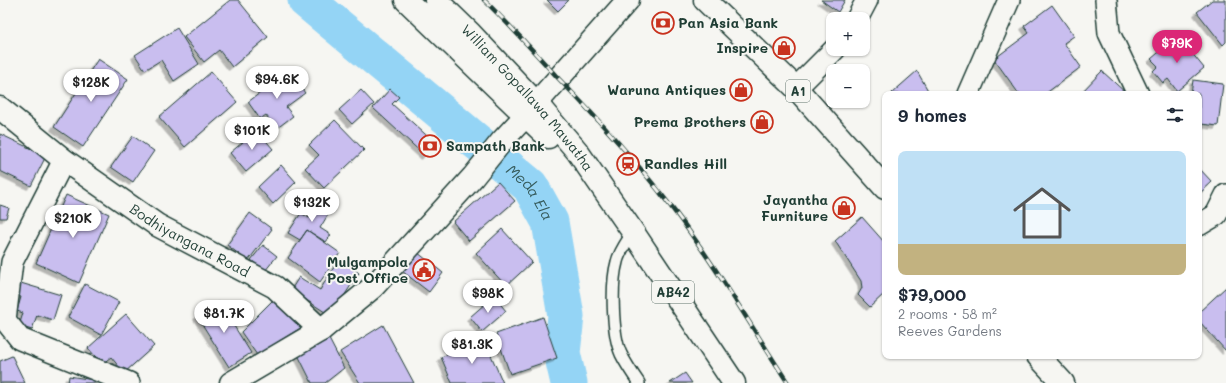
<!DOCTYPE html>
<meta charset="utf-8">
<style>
:root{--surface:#fff;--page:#f6f6f7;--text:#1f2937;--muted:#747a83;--line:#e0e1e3;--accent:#db2777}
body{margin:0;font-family:Mali,sans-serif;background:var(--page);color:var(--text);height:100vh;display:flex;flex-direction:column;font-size:15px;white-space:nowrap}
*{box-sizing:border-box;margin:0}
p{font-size:13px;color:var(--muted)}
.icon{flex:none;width:22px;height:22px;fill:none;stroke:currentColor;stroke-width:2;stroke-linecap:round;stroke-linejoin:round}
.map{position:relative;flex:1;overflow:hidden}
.drawer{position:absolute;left:882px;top:91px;width:320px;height:268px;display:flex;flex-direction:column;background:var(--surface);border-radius:8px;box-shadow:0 1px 3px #0004}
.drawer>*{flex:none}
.fabs{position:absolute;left:826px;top:12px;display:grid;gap:8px}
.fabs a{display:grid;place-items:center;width:44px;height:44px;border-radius:8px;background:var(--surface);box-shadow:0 1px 3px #0004;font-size:20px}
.price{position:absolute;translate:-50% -34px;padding:0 9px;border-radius:14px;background:#fff;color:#222;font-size:13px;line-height:26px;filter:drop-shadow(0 1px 2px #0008)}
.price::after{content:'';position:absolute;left:50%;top:24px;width:12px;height:9px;margin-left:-6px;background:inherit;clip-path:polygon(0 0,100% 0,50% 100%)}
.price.on{background:var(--accent);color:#fff}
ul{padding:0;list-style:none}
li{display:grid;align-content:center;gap:8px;height:212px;padding:0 16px}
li+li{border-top:1px solid var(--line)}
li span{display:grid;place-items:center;height:124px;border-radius:8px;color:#555}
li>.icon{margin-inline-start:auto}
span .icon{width:72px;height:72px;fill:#fffc;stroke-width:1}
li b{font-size:17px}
h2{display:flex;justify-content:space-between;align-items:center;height:48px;padding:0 16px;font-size:17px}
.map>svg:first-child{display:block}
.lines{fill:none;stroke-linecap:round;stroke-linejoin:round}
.river{stroke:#94d4f5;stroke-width:37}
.building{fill:#c9beef;stroke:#1f3d34;filter:url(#shadow)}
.service-casing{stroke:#1f3d34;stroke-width:14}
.minor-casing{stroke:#1f3d34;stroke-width:24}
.tertiary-casing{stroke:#1f3d34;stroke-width:25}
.primary-casing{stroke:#1f3d34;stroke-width:25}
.trunk-casing{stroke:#1f3d34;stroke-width:25}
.service{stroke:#f6f6f2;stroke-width:11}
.minor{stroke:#f6f6f2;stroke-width:21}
.tertiary{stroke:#f6f6f2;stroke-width:22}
.primary{stroke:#f6f6f2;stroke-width:22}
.trunk{stroke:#f6f6f2;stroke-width:22}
.rail-casing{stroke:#1f3d34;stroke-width:4.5}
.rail{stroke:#f6f6f2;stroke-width:3;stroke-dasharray:9;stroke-linecap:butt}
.labels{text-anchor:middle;stroke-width:4;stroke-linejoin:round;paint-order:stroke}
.shield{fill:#f6f6f2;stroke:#60746d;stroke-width:1}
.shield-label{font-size:13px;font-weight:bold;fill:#1f3d34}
.poi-label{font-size:14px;font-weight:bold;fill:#1f3d34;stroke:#f6f6f2;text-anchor:end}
.street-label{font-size:14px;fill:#1f3d34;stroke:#f6f6f2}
.water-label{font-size:15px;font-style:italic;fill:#365b5b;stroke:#f6f6f2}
</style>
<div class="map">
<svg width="1226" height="383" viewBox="0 0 1226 383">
<defs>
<filter id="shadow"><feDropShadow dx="-3.5" dy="3.5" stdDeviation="0" flood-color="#0004"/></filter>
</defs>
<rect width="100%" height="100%" fill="#f6f6f2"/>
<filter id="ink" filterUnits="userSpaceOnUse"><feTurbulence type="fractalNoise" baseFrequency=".025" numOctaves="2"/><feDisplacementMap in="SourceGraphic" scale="8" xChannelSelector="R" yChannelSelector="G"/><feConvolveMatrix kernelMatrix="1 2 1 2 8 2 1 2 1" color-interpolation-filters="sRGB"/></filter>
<g filter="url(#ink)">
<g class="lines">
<path class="river" id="s1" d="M306,0L530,186L550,222L566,316L562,353L569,383"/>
</g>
<path class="building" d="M230,0H238L268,37L232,67L219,50L204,62L184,37Z
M547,0H569L558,11Z
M821,0H845L838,12Z
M1212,0H1226V42L1223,45L1197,12Z
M1052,5L1074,36L1064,43L1081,67L1045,94H1019L994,59L1029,33L1024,26Z
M177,28L199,64L174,81L161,60L145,70L135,55Z
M1178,36L1204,68L1177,91L1168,79L1163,83L1153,71L1158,66L1151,59Z
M98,59L128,79L83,147L54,127Z
M289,71L305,93L286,107L293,116L276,129L266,115L260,119L248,102Z
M917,71L930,94H893L892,93Z
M1102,71L1127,94H1080Z
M211,72L237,102L185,147L159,117Z
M1193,80L1223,84L1218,126L1201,124L1199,140V94H1191Z
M390,89L399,97L392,104L436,144L425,156L373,108Z
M361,90L374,104L352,124L339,110Z
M335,120L364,150L324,188L305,168L319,155L309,145Z
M257,130L273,149L246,172L230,153Z
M0,134L46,156L31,186L0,171Z
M133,136L154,151L133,182L111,167Z
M281,165L296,182L273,204L258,187Z
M1199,168L1212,182L1199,194Z
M498,182L515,201L469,241L453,222Z
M66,195L109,214L79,283L36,263Z
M320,200L332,208L320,228L331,235L326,242L307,230L300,240L288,233L301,213L309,218Z
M0,205L9,208L6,218H0Z
M250,213L272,229L248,261L227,245Z
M862,217L885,243V293L870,307L858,295L862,288L861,281L835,241Z
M502,229L532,262L506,286L476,253Z
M307,230L340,253L320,282L288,258Z
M263,245L277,256L265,271L251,260Z
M417,252L443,273L429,292L402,271Z
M339,259L359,273L331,316L291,290L299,277L320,290Z
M14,281L61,295L53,320L37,315L32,330L19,326L23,313L17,311L21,297L10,294Z
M85,284L119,302L101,335L68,317Z
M1226,287V351L1199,321V312Z
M494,296L506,311L482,332L470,317Z
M276,297L302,327L257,355L241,332Z
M219,302L251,353L229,367L197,316Z
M126,314L154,346L124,373L111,357L102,364L88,348Z
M543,317L557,358L510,374L496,334Z
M383,325L414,383H360L340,352Z
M329,339L344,368L325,383H312L298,355Z
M484,339L503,383H452L441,357Z
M12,356L25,383H0V361Z
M685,373L692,383H670Z
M69,376L112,383H68Z"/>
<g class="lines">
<g class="service-casing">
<path id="service" d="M633,232C628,240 619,252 617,262C611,283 612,334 621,354C626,364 632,373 639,383"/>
</g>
<g class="minor-casing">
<path id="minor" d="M1106,0L1109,33L1138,94
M857,19L867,0
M796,88L835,49
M968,94L1009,0
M64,160L12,262L5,320L20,339L129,383
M1199,225L1216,215L1226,195"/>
</g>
<g class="tertiary-casing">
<g id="tertiary">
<path id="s2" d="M0,108L64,160L157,225L275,287L321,330"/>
<path d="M231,383L321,330L373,287L473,177L502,141L526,115L628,0"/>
</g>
</g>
<g class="primary-casing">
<g id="primary">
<path d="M406,0L548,137"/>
<path id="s3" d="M436,0L471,34L536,103L577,151L633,232L734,383"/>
</g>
</g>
<g class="trunk-casing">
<path id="trunk" d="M705,0L796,88L885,188
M1038,356L1063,383"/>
</g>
<use href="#service" class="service"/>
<use href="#minor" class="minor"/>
<use href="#tertiary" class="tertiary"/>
<use href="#primary" class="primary"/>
<use href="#trunk" class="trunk"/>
<g class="rail-casing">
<path id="rail" d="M484,0C510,25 534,52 559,79C598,119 635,160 669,204C713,261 749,323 788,383"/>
</g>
<use href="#rail" class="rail"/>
</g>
</g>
<defs>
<g id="bank-ring" transform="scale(1.15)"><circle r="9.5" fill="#f6f6f2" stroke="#c8321e" stroke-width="1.5"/><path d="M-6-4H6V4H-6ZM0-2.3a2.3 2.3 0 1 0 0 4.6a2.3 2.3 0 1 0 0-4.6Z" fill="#c8321e"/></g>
<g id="shop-ring" transform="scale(1.15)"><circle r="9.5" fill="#f6f6f2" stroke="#c8321e" stroke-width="1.5"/><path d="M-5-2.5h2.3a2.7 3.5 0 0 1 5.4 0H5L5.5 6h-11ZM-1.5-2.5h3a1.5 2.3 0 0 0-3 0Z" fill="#c8321e"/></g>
<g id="station-ring" transform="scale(1.15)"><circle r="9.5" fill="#f6f6f2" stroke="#c8321e" stroke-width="1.5"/><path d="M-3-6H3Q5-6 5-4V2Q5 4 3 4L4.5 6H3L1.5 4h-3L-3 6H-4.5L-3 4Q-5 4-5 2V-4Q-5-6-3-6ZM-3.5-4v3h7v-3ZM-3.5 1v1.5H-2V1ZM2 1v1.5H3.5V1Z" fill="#c8321e"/></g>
<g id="civic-ring" transform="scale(1.15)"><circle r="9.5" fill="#f6f6f2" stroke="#c8321e" stroke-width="1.5"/><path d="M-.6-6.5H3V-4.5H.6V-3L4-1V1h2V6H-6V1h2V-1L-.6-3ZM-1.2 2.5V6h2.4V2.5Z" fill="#c8321e"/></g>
</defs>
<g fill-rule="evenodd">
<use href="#bank-ring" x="663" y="23"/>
<use href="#shop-ring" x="784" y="48"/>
<use href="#shop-ring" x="741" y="90"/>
<use href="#shop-ring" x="762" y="122"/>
<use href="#bank-ring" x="430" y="146"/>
<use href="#station-ring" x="628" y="164"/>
<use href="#shop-ring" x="844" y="208"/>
<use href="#civic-ring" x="424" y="270"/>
</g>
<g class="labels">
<g class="shield">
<rect x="786" y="80" width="24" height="22" rx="3"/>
<rect x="652" y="281" width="42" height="22" rx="3"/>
</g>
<g class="shield-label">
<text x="798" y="96">A1</text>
<text x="673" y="297">AB42</text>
</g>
<g class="poi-label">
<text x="678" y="28" text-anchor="start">Pan Asia Bank</text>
<text x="768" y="53">Inspire</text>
<text x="726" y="95">Waruna Antiques</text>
<text x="746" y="127">Prema Brothers</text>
<text x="446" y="151" text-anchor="start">Sampath Bank</text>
<text x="644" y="169" text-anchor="start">Randles Hill</text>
<text x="828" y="205">Jayantha<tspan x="828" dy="16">Furniture</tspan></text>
<text x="408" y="267">Mulgampola<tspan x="408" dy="16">Post Office</tspan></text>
</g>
<g class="street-label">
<text dy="5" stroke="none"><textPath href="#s3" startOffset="134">William Gopallawa Mawatha</textPath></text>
<text dy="5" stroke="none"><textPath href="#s2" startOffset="232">Bodhiyangana Road</textPath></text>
</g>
<g class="water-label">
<text dy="5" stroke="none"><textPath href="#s1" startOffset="296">Meda Ela</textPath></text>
</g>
</g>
</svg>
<div class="fabs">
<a>+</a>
<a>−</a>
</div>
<b class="price on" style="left:1177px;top:64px">$79K</b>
<b class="price" style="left:277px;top:100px">$94.6K</b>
<b class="price" style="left:91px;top:103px">$128K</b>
<b class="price" style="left:252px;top:151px">$101K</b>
<b class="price" style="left:312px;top:223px">$132K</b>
<b class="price" style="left:73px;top:239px">$210K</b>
<b class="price" style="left:488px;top:314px">$98K</b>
<b class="price" style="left:224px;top:334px">$81.7K</b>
<b class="price" style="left:472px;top:365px">$81.3K</b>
<section class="drawer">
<h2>9 homes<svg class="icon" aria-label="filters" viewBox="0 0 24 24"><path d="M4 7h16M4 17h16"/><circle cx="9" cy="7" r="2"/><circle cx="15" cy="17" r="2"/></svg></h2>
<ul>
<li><span style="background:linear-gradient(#bfe0f5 75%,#c2b280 0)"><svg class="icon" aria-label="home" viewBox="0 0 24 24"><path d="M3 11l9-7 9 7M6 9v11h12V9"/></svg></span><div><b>$79,000</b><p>2 rooms · 58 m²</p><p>Reeves Gardens</p></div></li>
</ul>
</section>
</div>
